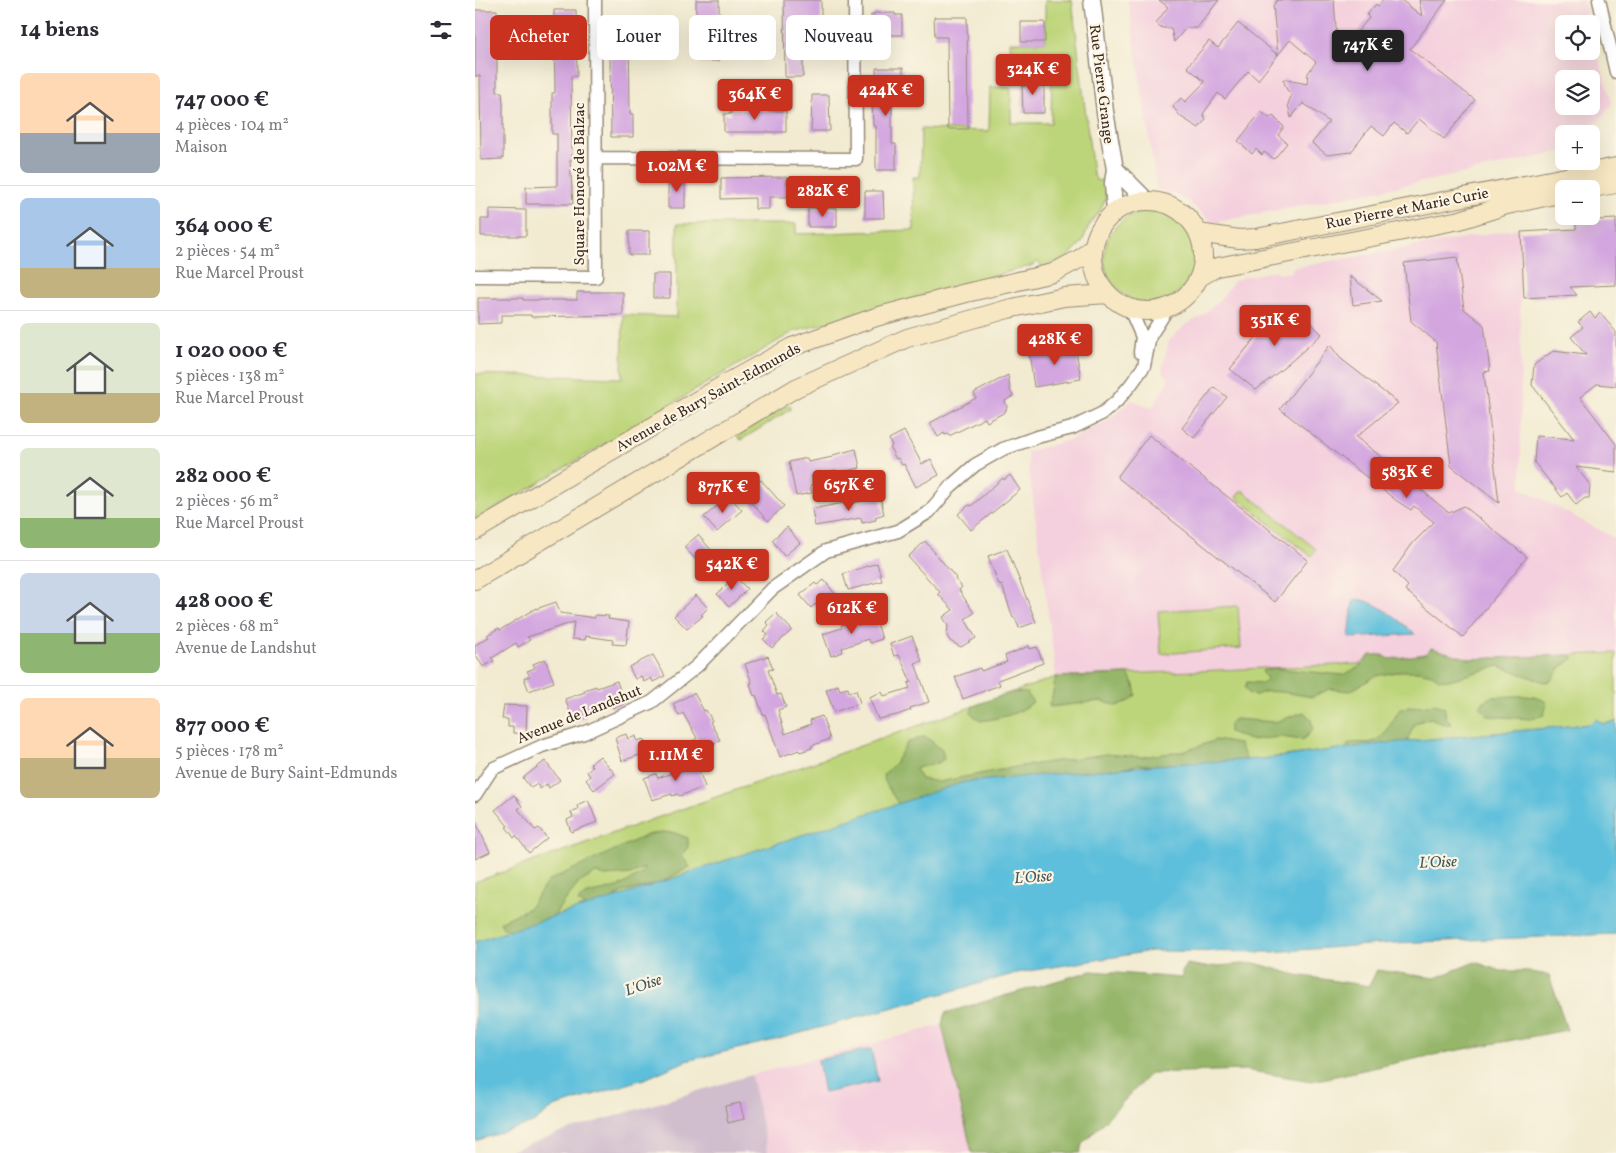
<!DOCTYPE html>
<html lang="fr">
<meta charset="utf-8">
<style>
:root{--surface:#fff;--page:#f2f2f3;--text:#2b2b33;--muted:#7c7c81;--line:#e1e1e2;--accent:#c8321e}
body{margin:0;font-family:Vollkorn,serif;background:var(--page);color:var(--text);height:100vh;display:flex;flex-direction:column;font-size:19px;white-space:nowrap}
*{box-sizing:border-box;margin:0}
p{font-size:16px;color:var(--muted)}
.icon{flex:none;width:28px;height:28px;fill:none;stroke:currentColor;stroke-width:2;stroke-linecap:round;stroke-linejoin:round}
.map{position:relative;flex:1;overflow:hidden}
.panel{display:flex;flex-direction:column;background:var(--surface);width:475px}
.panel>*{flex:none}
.banner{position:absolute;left:15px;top:15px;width:475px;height:45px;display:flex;gap:10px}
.buttons{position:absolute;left:1080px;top:15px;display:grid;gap:10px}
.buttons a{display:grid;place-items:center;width:45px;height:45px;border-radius:8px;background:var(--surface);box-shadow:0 5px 20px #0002;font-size:25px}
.price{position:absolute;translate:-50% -42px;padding:0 11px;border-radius:5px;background:var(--accent);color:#fff;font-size:16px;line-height:32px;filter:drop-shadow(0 1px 2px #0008)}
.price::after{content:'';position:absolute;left:50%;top:30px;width:15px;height:11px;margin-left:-8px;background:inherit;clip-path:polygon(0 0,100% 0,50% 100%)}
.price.selected{background:#222;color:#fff}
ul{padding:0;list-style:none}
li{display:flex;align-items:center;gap:15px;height:125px;padding:0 20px}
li+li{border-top:1px solid var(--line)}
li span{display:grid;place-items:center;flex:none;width:140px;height:100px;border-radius:8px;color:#555}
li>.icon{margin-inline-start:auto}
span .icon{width:60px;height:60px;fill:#fffc;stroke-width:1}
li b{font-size:21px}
h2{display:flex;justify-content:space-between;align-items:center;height:60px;padding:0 20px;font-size:21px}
.pill{padding:0 18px;border-radius:8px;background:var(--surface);box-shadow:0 5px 20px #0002;font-size:18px;line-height:45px}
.pill.selected{background:var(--accent);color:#fff}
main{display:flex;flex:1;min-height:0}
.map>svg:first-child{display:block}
.built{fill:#f4cfdd;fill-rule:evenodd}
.industrial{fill:#d0bdcd}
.green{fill:#bdd57a;stroke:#7c804c}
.forest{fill:#96b66a;stroke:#687044}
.water{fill:#5dbfdc;stroke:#4c747d}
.building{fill:#d3a6e0}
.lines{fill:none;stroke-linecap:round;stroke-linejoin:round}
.minor-casing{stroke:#968a78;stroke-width:15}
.tertiary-casing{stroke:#968a78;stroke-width:19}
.secondary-casing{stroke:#968a78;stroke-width:20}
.minor{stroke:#fff;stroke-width:12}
.tertiary{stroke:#fff;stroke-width:16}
.secondary{stroke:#f7e8c3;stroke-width:18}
.labels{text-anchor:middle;stroke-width:4.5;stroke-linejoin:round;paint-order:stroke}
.street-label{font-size:15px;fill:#3b2a1e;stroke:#fcf5e5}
.water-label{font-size:16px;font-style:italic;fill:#455757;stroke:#fcf5e5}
</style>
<main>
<section class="panel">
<h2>14 biens<svg class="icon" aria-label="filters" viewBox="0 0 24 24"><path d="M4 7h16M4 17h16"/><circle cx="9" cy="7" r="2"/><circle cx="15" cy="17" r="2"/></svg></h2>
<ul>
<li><span style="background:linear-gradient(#ffd9b3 60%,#9aa5b1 0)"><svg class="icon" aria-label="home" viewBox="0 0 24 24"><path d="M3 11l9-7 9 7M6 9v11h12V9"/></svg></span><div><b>747 000 €</b><p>4 pièces · 104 m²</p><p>Maison</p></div></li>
<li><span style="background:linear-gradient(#a9c7e8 70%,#c2b280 0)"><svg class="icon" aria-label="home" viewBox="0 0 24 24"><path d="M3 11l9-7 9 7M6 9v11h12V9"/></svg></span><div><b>364 000 €</b><p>2 pièces · 54 m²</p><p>Rue Marcel Proust</p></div></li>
<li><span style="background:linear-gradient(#dfe7d0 70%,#c2b280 0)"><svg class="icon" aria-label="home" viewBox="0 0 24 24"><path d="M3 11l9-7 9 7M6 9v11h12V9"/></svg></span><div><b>1 020 000 €</b><p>5 pièces · 138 m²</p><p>Rue Marcel Proust</p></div></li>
<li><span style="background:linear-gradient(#dfe7d0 70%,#8fb573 0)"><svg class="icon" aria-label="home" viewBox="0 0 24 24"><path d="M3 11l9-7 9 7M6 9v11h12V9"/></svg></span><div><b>282 000 €</b><p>2 pièces · 56 m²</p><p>Rue Marcel Proust</p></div></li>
<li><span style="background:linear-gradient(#c9d6e8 60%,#8fb573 0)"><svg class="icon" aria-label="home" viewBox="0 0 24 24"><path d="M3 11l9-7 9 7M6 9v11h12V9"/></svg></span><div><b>428 000 €</b><p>2 pièces · 68 m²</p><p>Avenue de Landshut</p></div></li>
<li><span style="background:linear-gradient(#ffd9b3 60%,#c2b280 0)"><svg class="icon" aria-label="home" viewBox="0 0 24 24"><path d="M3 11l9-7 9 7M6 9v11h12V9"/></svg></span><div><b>877 000 €</b><p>5 pièces · 178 m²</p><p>Avenue de Bury Saint-Edmunds</p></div></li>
</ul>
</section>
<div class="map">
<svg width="1141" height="1153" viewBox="0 0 1141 1153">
<rect width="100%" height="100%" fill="#fcf5e5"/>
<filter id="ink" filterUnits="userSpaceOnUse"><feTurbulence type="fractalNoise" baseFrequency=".02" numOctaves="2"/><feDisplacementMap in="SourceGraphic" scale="10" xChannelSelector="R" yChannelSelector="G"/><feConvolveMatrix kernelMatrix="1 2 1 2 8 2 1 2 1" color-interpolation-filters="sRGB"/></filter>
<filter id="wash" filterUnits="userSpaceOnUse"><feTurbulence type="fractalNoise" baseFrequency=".0096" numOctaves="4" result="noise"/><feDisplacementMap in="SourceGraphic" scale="20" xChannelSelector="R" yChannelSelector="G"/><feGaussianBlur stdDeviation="1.12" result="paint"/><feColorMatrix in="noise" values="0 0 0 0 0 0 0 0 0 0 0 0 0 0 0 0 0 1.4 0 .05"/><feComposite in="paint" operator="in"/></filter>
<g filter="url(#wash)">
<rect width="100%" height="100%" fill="#f2ebd1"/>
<path class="built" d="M653,0H1107L1113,12L1103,24H1089V51H1116V48H1121L1137,105L1111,134H1089V151L982,175L737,223L712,200L682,189ZM1089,79H1116V106H1089Z
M1045,228L1046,488L1141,539V653L581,677L552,452L597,439L631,422L657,400L677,408L694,379L687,370L694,341L710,325L724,318L742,303L759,281L766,278L802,270L803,274L817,272V268Z
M467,1025L497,1153H293L276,1075Z"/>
<path class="industrial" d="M276,1075L293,1153H30L90,1131Z"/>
<path class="green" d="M570,0H597L618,174L622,181L630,179L631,198L625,211L615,223L607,242L593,257L569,268L562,262L556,266L472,288L393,312L318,332L0,521V374L147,378L148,315L202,317V224H321V234L439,230L438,177H445L446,129L514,131L515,87L536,88V123H576L577,66L537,65L535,42H570Z
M629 257a46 46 0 1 1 92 0a46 46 0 1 1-92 0Z
M315,405L316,409L266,440L262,437L265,434L311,406Z
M767,490L841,549L836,556L761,497Z
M763,606L766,648L686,654L683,611Z
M1141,653V722L1128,724L1121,720L1115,724L903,744L787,759L692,764L557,775L349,828L140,898L89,913L0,942V882L581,677Z"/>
<path class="forest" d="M956,648L995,659L1094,655L1099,658L1086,667L1076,681L1069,682L1024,666L974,680L964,679L957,674L943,671H926L901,676L875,691L855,689L841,695L838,697C823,695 804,690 789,692C782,694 781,697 774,694L770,688L772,682L789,683L792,679L787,671L797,668L868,675L884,667L895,655H907L915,659L950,654Z
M653,674L659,685L661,695L654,701L641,706L627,701L575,707L574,704C579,695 578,687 581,677Z
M537,692L552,693L558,702C544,715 524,718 505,721L496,713L498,706Z
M1017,697C1032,697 1061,692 1072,703L1069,715L1056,719L1013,716L1005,708L1009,701Z
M960,704L969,707L971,717L976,724H968L956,718L940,723L927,752L880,758L872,744C880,741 889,744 897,742C912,738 917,719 926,708Z
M829,712L836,719L838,730L827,740L806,737L775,740L754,732V724L760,719L800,722Z
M450,736L467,750L469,759C457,768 451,764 440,769L446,779L464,782L540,767L631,754L667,757L710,751L741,740L764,744L771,758L756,773L663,764L645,770L426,808C420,798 410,785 408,775L420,763L432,743Z
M187,832L200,833L213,838V847L207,855L215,867L185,883L148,892L119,911L103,902C108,891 128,892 139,888C149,885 158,878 168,873L169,868L156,874L131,876L121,873L104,883L84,908L73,927L47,933L28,928L25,922L54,908L73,881L172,835Z
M1000,962L1026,971H1050L1074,975L1092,1030L968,1053L837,1081L770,1070L676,1073L607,1144L605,1153H497L467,1025L470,1013L616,971L707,978V972L712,964L730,967L780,963L821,975L894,986L902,970L960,978Z"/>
<path class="water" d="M882,599C902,601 925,621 940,634L874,638L878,602Z
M1121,719L1128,724L1141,722V934L920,943L797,952L676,951L542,973L304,1039L211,1061L172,1078L79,1107L58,1123L0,1141V942L89,913L140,898L275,852L489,782L692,764L787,759L903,744L1115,724Z
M396,1049L403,1081L349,1093L343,1060Z"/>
<g id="blocks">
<path class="building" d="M221,0H244V61H221Z
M309,0H346V33H328V77H310Z
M684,0H744L722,28H711L699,42L696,28H687L681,23L693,7Z
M802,0H859L863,55L894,18L892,15L901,4L903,6L908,0H926L947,16L944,0H972L935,49L1000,100L969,139L944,119L932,133L919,123L909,136L896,126L876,152L852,155L837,143L854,122L828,103L816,118L813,104L817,94L812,90L808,79L832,84L833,73L841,62L815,40L803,55L798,6Z
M0,10H22V15H29V31H22V92H27L28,104V159L6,160L5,76H0Z
M79,10H101L102,76H96L97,160H95L98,204H51V187L82,186V134H77V93H80Z
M399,13H420V15H427V35H396V15H399Z
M459,17H492L493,129H473L472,37H460Z
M138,20H154L155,114H158V137H136L135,54L136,26H137Z
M546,22H570V42H546Z
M763,23L803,55L783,80L773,71L750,99L743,93L728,114L731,119L724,128L706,117L698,107L706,98L710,102L730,82L712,67L734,41L743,48Z
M401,68H428V88H417V144H421V170H401V126H398L397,102H402Z
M550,78H566L567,86H569V113H548L547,86H550Z
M337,95H354L355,131H336Z
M256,110L311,111V132H249V114H256Z
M786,112L795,118L798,116L809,127L803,135L812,143L799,159L789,152L787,155L781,149L777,154L763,141Z
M312,177V184H317V197H294V209H280V198L246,199V178Z
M193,179H210V208H193Z
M390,191H408L409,218H390Z
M333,208H362V227H333Z
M14,209L51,210V236H6V219H14Z
M1141,219V285L1095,287L1102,295L1049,298L1046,232L1101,229V221Z
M154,231H174V255H154Z
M982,257L989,309L1009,325L1015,371L1009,372L1024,503L976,466L961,342L936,321L929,263Z
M178,274H195V298H178Z
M875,276L907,301L878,305Z
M102,292H148V315L56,317V315H26V323L3,324V298H48V300H102Z
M809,306L820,308L847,334L812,365L781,390L755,369L803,310Z
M1115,312L1120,318L1125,313L1141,332V386L1122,384L1105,397L1141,444V472L1101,467L1115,485L1114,498H1110L1101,505L1092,493L1087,497L1059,462L1061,436L1099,439L1057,385L1059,365L1078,351L1111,355L1096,337L1108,327L1103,322Z
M600,345L606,379L559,387L554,352Z
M855,345L865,358L923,403L881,437L937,481V482L974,513L989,506L1052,557L988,637L930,590L933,586L918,571L938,543L959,522L939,506L936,510L922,501L805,409Z
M533,375L535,390L538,396L530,401L532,407L530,412L512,422L510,418L474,436L473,434L470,435L469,433L463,437L455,423L501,398L499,393Z
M739,387L752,397L719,438L707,428Z
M429,431L447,464L456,459L464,475L441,487L429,464L427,465L423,458L421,459L415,448L417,446L414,439Z
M674,435L833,560L800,602L642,477Z
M381,449L385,468L361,473V470L336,476L338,484L335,485L337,493L321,496L314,462L332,458L333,462L358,457V455Z
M535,475L545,490L496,530L483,514L494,505L496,506L528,478L529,480Z
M286,480L309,506L293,521L269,495Z
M254,496L267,510L242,532L229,517Z
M405,497L409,514L400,517L401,520L387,523L386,518L340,526L337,509L369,503V505Z
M312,527L325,543L309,556L297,540Z
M223,535L239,553L237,554L243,560L233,569L228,563L226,565L209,547Z
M450,541L481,578L480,579L487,587L484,590L499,613L490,619L501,638L486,647L475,641L472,636L473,626L468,617L478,610L463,594L465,592L433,557Z
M532,549L561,622L544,628L540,618H538L527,585L525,586L522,580L513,556Z
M402,563L407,581L373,590L368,574Z
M260,576L272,589L254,607L242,594Z
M349,580L360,594L343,608L340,604L336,608L325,595L340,583L342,585Z
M221,595L233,608L226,615L228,616L212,629L199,616Z
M81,602L85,613L120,618V615L134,616L133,619L154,622L151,645L137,644L138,640L111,636L110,640L97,639L99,622L52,637L55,640L43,647L41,643L17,658L19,661L8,667L0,653V645L14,637L12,635L24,628L25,630L61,608V609Z
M301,613L317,630L297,648L288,639L293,635L289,631L294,625L291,622Z
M400,616L407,639L395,643L393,639L367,648L368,652L356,656L348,634L367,628L366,625L379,621L384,626L382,622Z
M437,636L447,661L440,663L454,702L435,708L436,710L422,715L403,719L394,697L407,692L409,696L435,688L433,683L436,682L424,655L419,656L415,644Z
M554,646L555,649L562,647L568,663L523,680L525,685L488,699L480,677L505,668L506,671L532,662L530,656Z
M178,655L190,676L178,682L176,678L169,682L166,676L160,679L154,667Z
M293,656L298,669L293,670L302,695L306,694L311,707L303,710L310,734L336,724L335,720L347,716L355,739L336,746L337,748L325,752L324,750L305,757L290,714L288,715L281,695L279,696L275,684L277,683L270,664Z
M70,659L79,682L54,691L49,678L55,676L52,671L60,668L58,664Z
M142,681L149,704L137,708L135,703L109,713L111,717L99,722L90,699L110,692L109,690L121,686L122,688Z
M363,685L365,690L373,688L374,692L381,690L385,703L359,712L351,690Z
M219,693L229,711L231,710L234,715L237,721L235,722L245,740L224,752L218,741L222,738L208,713L204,716L198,704Z
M29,705L52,706L51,734L38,733V727H33V719H27Z
M151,734L153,739L161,736L162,741L169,739L173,752L147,761L140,738Z
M125,756L140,774L119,790L111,780L115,776L112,772L118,767L115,764Z
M220,760L230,787L204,796L203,794L197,796V794L177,800L169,778L181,774L183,778L209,769L208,764Z
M70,761L85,780L74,788L72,784L65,789L62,784L56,788L48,778Z
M39,795L47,806L43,809L52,820L60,830L64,828L72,838L54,853L41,836L39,838L35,832L31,827L33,826L20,810Z
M113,800L122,822L96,832L92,820L98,817L96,812L103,809L102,805Z
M0,821L15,852L0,859Z
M265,1103L269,1119L253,1123L250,1106Z"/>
</g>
</g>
<g filter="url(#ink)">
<use href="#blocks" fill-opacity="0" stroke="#968a78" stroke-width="1"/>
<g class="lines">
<g class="minor-casing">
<path id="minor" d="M1124,0L1141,72
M121,158L381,159L380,0
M0,276L121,277L120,0
M655,309L667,337L665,352
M0,795L17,769L67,746L109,733L177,702L222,666L297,589L351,551L423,531L454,512L476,486L500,465L528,449L562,437L597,428L628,413L642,401L657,383L669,366L675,336L693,308"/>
</g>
<g class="tertiary-casing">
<path id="tertiary" d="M617,0L630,112L640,169L638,183L640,211
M640,169L672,201"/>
</g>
<g class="secondary-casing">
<path id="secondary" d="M1111,189L1141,184
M618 256a55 55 0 1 1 110 0a55 55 0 1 1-110 0Z
M723,233L764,239L781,238L1141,167
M725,277L742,267L985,220L1032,205L1089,193
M0,531L250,384L317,347L401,317L491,293L578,273L606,258L619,246
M0,580L321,388L432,338L533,309L589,297L633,294"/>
</g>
<use href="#minor" class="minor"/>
<use href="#tertiary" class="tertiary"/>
<use href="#secondary" class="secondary"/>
</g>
</g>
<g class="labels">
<g class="street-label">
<text transform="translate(627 84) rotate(83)" y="5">Rue Pierre Grange</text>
<text transform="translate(104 184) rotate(-90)" y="5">Square Honoré de Balzac</text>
<text transform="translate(932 208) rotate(-11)" y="5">Rue Pierre et Marie Curie</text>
<text transform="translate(233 397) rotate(-29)" y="5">Avenue de Bury Saint-Edmunds</text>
<text transform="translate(104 714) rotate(-22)" y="5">Avenue de Landshut</text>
</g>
<g class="water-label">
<text transform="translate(963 861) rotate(-2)" y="6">L'Oise</text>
<text transform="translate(558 876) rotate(-4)" y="6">L'Oise</text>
<text transform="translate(168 984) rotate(-19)" y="6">L'Oise</text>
</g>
</g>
</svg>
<div class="buttons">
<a><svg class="icon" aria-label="locate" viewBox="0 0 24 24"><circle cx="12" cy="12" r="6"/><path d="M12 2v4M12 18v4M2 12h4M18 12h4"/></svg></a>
<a><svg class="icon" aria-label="layers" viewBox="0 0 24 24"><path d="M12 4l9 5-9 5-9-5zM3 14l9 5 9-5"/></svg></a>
<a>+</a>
<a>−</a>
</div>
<b class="price selected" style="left:893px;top:72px">747K €</b>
<b class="price" style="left:558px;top:96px">324K €</b>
<b class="price" style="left:411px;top:117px">424K €</b>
<b class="price" style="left:280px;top:121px">364K €</b>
<b class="price" style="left:202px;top:193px">1.02M €</b>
<b class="price" style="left:348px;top:218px">282K €</b>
<b class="price" style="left:800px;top:347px">351K €</b>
<b class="price" style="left:580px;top:366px">428K €</b>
<b class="price" style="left:932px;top:499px">583K €</b>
<b class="price" style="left:374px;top:512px">657K €</b>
<b class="price" style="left:248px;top:514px">877K €</b>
<b class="price" style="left:257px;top:591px">542K €</b>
<b class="price" style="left:377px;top:635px">612K €</b>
<b class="price" style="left:201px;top:782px">1.11M €</b>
<div class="banner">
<a class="pill selected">Acheter</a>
<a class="pill">Louer</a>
<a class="pill">Filtres</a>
<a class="pill">Nouveau</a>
</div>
</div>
</main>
